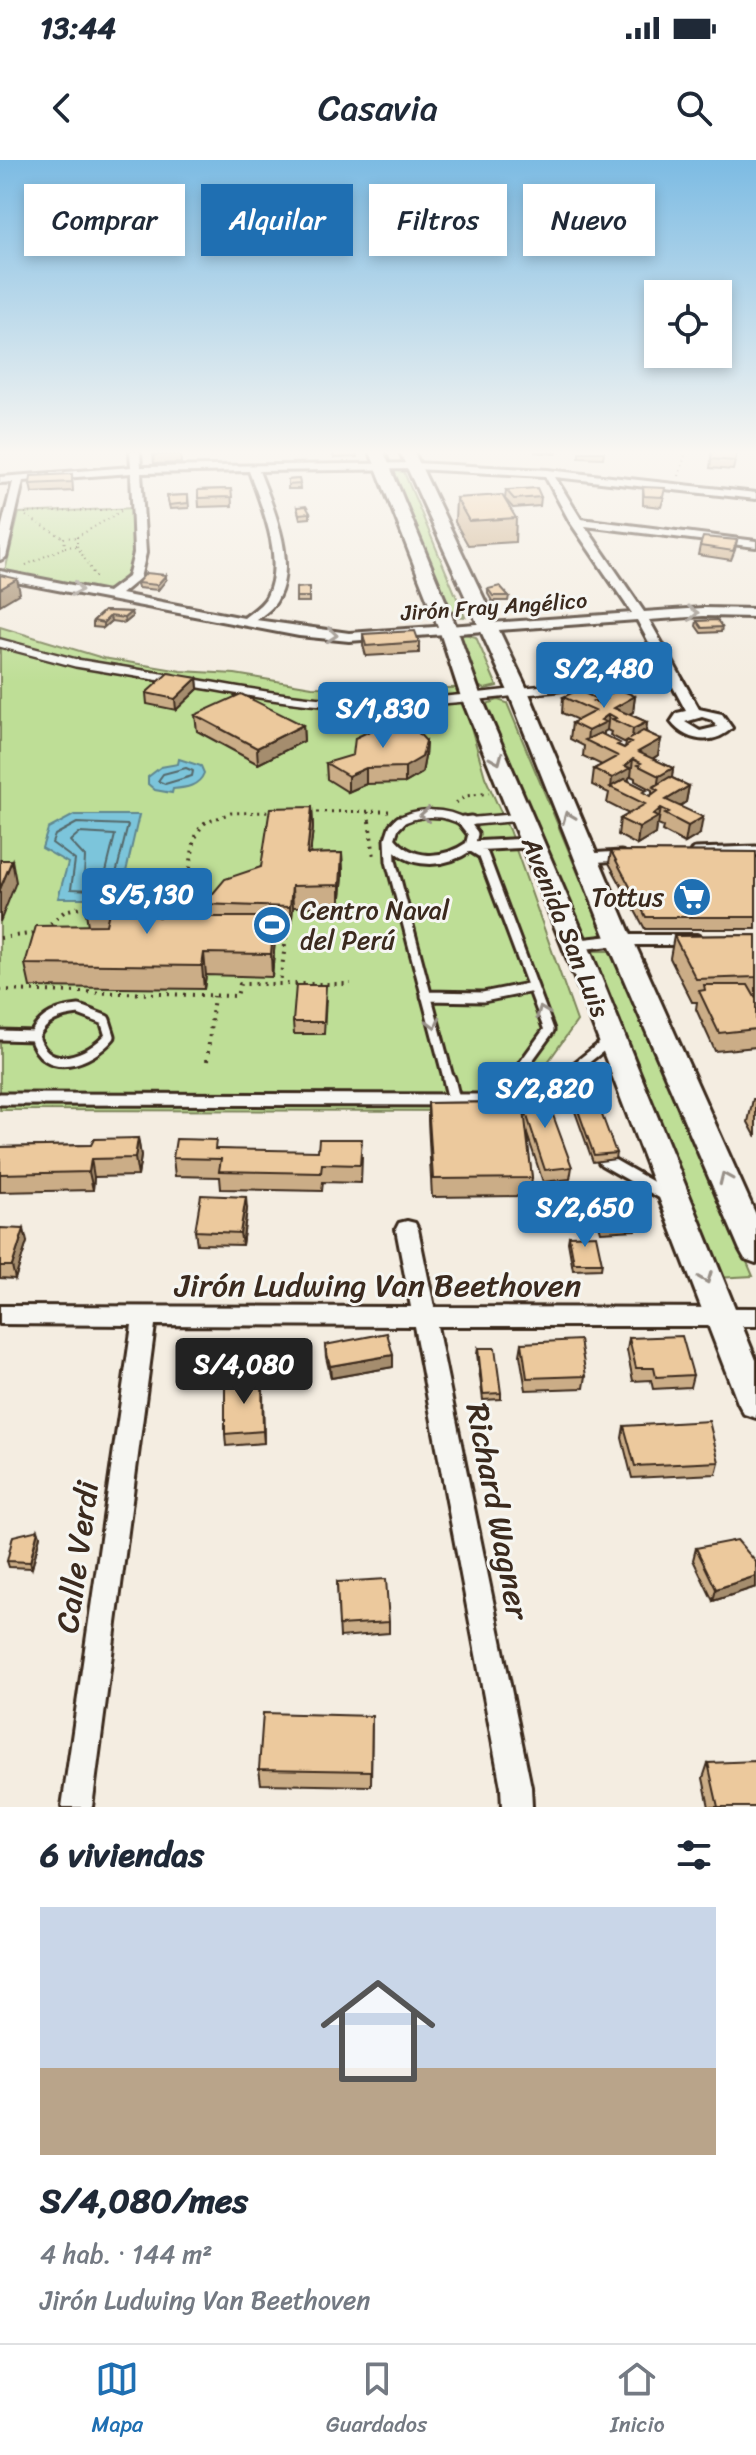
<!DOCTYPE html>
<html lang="es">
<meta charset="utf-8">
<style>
:root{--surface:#fff;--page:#f2f2f3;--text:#1f2937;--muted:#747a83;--line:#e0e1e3;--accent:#1f6fb2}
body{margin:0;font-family:Sriracha,sans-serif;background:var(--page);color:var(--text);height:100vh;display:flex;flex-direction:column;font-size:30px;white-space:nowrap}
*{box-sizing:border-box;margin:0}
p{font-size:26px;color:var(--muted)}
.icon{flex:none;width:44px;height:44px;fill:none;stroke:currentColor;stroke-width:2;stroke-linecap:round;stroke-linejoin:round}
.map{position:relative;height:1647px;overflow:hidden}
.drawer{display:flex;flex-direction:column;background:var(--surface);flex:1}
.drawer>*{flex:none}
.hud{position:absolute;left:24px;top:24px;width:708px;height:72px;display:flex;gap:16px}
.fabs{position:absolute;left:644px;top:120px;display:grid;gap:16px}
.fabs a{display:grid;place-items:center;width:88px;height:88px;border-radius:0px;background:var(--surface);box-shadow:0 4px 12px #0003;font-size:40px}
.price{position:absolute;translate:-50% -68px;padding:0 18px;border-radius:8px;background:var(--accent);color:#fff;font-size:26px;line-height:52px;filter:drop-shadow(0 2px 4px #0008)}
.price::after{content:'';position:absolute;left:50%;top:48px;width:24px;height:18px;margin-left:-12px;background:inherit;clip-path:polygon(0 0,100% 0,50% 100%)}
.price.active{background:#222;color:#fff}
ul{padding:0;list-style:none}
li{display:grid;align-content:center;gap:16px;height:424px;padding:0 40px}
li+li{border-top:2px solid var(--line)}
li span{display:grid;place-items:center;height:248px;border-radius:0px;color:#555}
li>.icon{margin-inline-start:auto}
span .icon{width:144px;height:144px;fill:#fffc;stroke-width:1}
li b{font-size:34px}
h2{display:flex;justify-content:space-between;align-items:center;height:96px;padding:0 40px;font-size:34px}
.chip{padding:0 28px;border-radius:0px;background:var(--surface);box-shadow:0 4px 12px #0003;font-size:28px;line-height:72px}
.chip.active{background:var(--accent);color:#fff}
.status{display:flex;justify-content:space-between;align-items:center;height:56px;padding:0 40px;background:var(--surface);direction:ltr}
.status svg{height:22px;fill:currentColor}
header{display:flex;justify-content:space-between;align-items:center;height:104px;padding:0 40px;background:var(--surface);font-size:36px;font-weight:600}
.menu{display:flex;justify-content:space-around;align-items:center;height:112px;border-top:2px solid var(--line);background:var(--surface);font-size:22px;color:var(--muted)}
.menu a{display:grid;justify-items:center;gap:4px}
.menu .active{color:var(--accent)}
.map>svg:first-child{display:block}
.green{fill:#bede96;stroke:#7c845a;stroke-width:2}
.water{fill:#7bc5db;stroke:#61878f;stroke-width:2}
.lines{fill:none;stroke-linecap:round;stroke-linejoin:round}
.shore{stroke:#55686a;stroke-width:2}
.service-far2-casing{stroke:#3b2a1e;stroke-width:12}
.service-far1-casing{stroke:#3b2a1e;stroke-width:15}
.service-casing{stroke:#3b2a1e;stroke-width:17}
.minor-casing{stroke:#3b2a1e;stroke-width:6}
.secondary-casing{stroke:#3b2a1e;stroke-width:6}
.path-far2{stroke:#3b2a1e;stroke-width:2;stroke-dasharray:1 4;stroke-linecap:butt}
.path-far1{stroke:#3b2a1e;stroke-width:3;stroke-dasharray:2 5;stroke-linecap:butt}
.path{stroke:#3b2a1e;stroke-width:4;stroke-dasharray:2 6;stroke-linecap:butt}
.service-far2{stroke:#f6f6f2;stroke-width:7}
.service-far1{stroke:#f6f6f2;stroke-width:9}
.service{stroke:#f6f6f2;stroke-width:11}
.minor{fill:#f6f6f2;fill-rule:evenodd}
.secondary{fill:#f6f6f2;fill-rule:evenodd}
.wall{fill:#cbad87;stroke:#3b2a1e;stroke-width:2;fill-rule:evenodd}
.shaded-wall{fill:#a58d6e;stroke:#3b2a1e;stroke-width:2}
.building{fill:#ecc99d;stroke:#3b2a1e;stroke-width:2}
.oneway{stroke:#989088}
.labels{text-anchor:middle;stroke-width:6;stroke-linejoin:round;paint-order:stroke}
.far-street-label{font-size:22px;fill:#3b2a1e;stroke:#f6f6f2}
.poi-label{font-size:26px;fill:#3b2a1e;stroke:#f6f6f2;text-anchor:end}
.street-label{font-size:26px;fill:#3b2a1e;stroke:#f6f6f2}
.near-street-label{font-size:32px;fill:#3b2a1e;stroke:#f6f6f2}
</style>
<div class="status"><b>13:44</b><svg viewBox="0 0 49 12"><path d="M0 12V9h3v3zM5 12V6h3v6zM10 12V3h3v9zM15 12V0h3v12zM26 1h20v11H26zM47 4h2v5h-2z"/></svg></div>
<header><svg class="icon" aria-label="back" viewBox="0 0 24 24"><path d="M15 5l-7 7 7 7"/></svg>Casavia<svg class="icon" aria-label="search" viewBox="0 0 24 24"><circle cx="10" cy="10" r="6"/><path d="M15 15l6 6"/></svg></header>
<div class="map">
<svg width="756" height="1647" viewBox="0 0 756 1647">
<rect width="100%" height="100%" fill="#f4ede1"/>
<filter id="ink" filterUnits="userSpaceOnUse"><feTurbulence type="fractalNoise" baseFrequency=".0125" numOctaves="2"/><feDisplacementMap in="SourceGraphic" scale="16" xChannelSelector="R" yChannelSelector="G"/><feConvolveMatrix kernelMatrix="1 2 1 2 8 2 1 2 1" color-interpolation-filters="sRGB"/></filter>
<g filter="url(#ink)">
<path class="green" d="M396,310L404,312L465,457L450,456L391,312Z
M135,348C135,386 142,407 110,432L2,412L6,407L19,353Z
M0,467L103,498L181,511L235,514L312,527L460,528L485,617L509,670L577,861L513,951L0,950Z
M465,474L476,477L497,526L485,529L475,525L457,478Z
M498,540L507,543L603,773C595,781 588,780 578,775L483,545Z
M591,791H614L753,1116L716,1118Z"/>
<path class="water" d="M179,599L201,606L204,613C199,626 186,628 173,629L172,633L155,630L148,624V617L161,607L178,604Z
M74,655H139L120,738H58L68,703L42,688L48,669Z"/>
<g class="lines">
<path class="shore" d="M186,608L193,611L192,616L165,624L158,621L163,614Z
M79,673L115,675L104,720L84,718L85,697L70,681Z
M93,730L71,729L75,700L52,683L55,675L77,663L128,665L112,730"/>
<g class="service-far2-casing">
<path id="service-far2" d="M0,483L76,503L173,519
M188,522C244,531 300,543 357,544C432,545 507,532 582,525
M349,543L356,534C378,528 397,532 418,540
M464,662L521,657
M397,663C417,650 446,651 465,663"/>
</g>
<g class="service-far1-casing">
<path id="service-far1" d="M400,661L394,667L390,679C410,706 444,704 470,686L473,674L463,661
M464,662L471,661
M390,679L391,701L449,921
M470,686L530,683
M470,686L483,694L549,870L512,921
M695,693L756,691
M588,698L621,696
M426,836L483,837L533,827
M79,850L105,860L110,876C90,900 45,917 34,876C44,857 59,852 79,850Z
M0,875L34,876
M574,916L575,908L609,881"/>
</g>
<g class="service-casing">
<path id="service" d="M449,919L454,940
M0,939L498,940L513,919
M604,1000L667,1036"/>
</g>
<g class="minor-casing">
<path id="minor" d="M130,292H140L141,307L415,303L548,310L756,333V339L555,317L581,359L756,381V387L585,366L644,452L703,448L756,449V457L703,456L649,460L699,549L722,554L732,568C714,586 686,582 671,562L677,553L686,551L637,460L349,481L299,476L0,419V411L108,432L128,417L134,393L131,313L23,321L6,397L0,400V373L13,322L0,323V317L131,307ZM415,309L545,316L570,362L632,453L349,473L256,460C264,454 274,448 278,438C297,400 273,347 259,311ZM249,311C262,347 285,399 267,436C263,445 251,452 244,458L121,434L140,418L146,393L141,313ZM702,557L712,560L717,567L700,571L685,562Z
M620,775H697L706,780L697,785H620L575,790L566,785L575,780Z
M407,1061L415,1063L418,1069L434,1147L756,1148V1166H437L531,1627L532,1647H502L501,1627L414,1166L155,1165L92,1647H62L132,1165L0,1164V1146L411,1147L396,1069L399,1063Z"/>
</g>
<g class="secondary-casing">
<path id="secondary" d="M370,292H384L457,469L480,534L588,785L756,1200V1258L744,1254L738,1243L562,785L460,534L439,469Z
M400,292H414L528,531L633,780L756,1055V1103L745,1099L740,1090L607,780L508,531Z"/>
</g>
<path class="path-far2" d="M679,316L686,292
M25,353L124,349
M26,356L64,378
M77,377V386L65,387L64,378Z
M77,377L123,350
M77,386L96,418
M26,405L65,387"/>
<path class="path-far1" d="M456,643L466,636L489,633
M310,652L389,651
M368,652L370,663
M204,663L231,653L273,652"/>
<path class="path" d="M369,661L374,697
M170,740L187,759
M160,743C207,725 179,684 207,661
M44,769L65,751L91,744
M270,776L286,777L280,824
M0,778L37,773
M0,830L237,836L240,824H351
M207,901L214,836"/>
<use href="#service-far2" class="service-far2"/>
<use href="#service-far1" class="service-far1"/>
<use href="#service" class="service"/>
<use href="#minor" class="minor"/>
<use href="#secondary" class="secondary"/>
</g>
<path class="wall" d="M153,292H180L181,303L154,304Z
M332,292H357V297L334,298Z
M534,292H557L556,294Z
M579,292H604L603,298L579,297Z
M712,292H737L733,310L710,308Z
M72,314L73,331L32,333L30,324Z
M299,319L300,329H288V320Z
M643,327L664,337L661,347L643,345Z
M231,329L232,346L199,347L198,330Z
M506,330L541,337L540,346L513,348L505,339Z
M188,335L189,348L170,349L167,336Z
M456,338L516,358L515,382L468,385L455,362Z
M297,347L310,353V358L300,359Z
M737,380L735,390L731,400L698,395L700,386Z
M166,420L158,430L138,428L137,423Z
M309,427V442H296V428Z
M488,429L509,436L508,441H492L488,434Z
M104,451L131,452L132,457L125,463L111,461L103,468L93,467V461Z
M697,461L722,467L721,472L701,473L696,466Z
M363,474L419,482V493L366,496L363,485Z
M197,518L198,529L176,550L147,544L146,533Z
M635,536L633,552L629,554L647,562L646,572L661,579L658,595L653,599L673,608L672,618L689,626L686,642L680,646L700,674L685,683L662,671L663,667L658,665L656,666L655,674L637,685L618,675L620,659L629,654L607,643L609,633L592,625L594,609L602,605L583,596L584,586L570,579L572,563L578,560L562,553L563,537L597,539V543L600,544L602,543L603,537ZM607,570L611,572L610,575L626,583L625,587L624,588L620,586L604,575V572ZM631,616L635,618V621L652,630V635L650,636L646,634L628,621L629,618Z
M195,555L303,565L304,581L258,604L197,571Z
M426,581L425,597L422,613L405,623L366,624L348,632L327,619L326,603Z
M312,647L313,668L310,694L342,693L343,715L340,747H293L291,769L274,768L275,779L272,817L206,815L204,829L30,827L25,804L88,765L86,753H166L165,757H205L204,744L261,707Z
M611,691L756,692V769H645L609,703Z
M756,775V887L715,891L696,849L697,842H692L670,798L674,776Z
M326,837L324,874H294L293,862Z
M564,911L616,993L615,999L593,1002L563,918Z
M521,938L572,1007L570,1019L543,1022L526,971L532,1018L530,1036L432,1037L428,961V943L520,942Z
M753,939H756V977L748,962Z
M138,978L141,996L138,1016L94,1017L93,1030L0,1032V987L91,985Z
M217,989L362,997L361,1023L323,1022L322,1031L221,1029L220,1017L175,1016L173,998Z
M596,1044L636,1064L635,1070L601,1072L595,1051Z
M247,1049L242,1085L197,1084L195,1071Z
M0,1068L27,1082L15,1119L0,1118Z
M569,1076L602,1103L601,1109L573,1110L568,1082Z
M629,1178L693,1215L690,1227L653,1229L651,1220L633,1221L627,1190Z
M522,1183L586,1216L584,1228L526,1230L520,1195Z
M325,1185L393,1207L331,1218L326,1197Z
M478,1188L501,1233V1239L483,1240L477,1194Z
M262,1218L264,1283L226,1286L225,1274Z
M624,1266L719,1302L716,1314L632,1318L622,1278Z
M38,1370L40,1376L32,1408L9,1407L7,1401Z
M696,1388L756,1402V1427L713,1441L693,1400Z
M337,1422L389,1462V1473L340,1477Z
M372,1556L371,1626L261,1624L259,1609Z
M708,1603L756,1647H709L703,1618Z"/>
<path class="shaded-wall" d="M166,415V420L158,430L157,425Z
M17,419L20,433L0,445V429Z
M131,452L132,457L125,463L124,458Z
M110,456L111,461L103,468V463Z
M197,518L198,529L176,550L175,539Z
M635,536L633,552L616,561L614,548Z
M609,554L607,570L604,572V578L587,581L588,571Z
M647,562L645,578L631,585L633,569Z
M303,565L304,581L258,604L257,588Z
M661,579L658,595L641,606L638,592Z
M426,581L425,597L422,613L405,623V607Z
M633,599L631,616L629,618L628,624L611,628L612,618Z
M366,608V624L348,632V616Z
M673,608L671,624L657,629L659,616Z
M689,626L686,642L669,653L666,640Z
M312,647L313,668L308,716L307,694Z
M661,648L658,665L656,666L655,674L637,685L639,668Z
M703,657L700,674L685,683L688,666Z
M342,693L343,715L340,747V725Z
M12,700L16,722L0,762V729Z
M292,726L293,747L291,769L290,747Z
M163,731L166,753L161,779L158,757Z
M274,757L275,779L272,817L271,794Z
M204,793L206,815L204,829L202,806Z
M138,978L141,996L138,1016L135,998Z
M91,999L94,1017L93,1030L89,1012Z
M246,1037L247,1049L242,1085L240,1073Z
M24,1069L27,1082L15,1119L12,1106Z
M393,1195V1207L331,1218L330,1206Z
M262,1218L263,1230L264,1283L263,1271Z
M38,1370L40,1376L32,1408L30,1402Z
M756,1416V1427L713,1441L716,1429Z"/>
<path class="building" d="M153,292H180V294L153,295Z
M712,292H737L735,301L711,299Z
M72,314V322L30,324L31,316Z
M299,319L300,324L288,325V320Z
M643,327L665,328L663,337L644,336Z
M537,328L541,337L514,339L506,330Z
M231,329L232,337L198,338V330Z
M188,335V343L169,345L167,336Z
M502,335L516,358L469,361L456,338Z
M306,346L310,353L299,354L297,347Z
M703,377L737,380L733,391L700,386Z
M146,413L166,415L157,425L137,423Z
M0,415L17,419L0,429Z
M500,426L509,436H493L488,429Z
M309,427V437H296V428Z
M104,451L131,452L124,458L110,456L103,463L93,461Z
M717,460L722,467L702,468L697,461Z
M415,471L419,482L366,486L363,474Z
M168,513L197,518L175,539L146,533Z
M619,529L635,536L614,548L647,562L633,569L612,559L616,558L609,554L601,560L606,562L588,571L572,563L595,551L563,537L578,530L597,539L593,541L600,544L607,539L603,537Z
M241,534L303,565L257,588L195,555Z
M378,567L414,568L426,581L422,597L405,607L366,608L348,616L326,603L353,595L355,578Z
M643,571L661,579L638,592L673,608L659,616L637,605L641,603L633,599L625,606L630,608L612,618L594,609L618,596L585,580L600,573L620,583L617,585L624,588L631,583L626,581Z
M670,617L689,626L666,640L703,657L688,666L665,654L669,652L661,648L653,655L658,657L639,668L620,659L645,644L610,627L625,619L647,630L643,632L650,636L658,630L653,627Z
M312,647L307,694L342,693L340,725L292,726L290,747L204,744L225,719L261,707L270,648Z
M611,691L756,692V757H646Z
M0,700H12L0,729Z
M163,731L158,757H274L271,794L204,793L202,806L25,804L36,766L106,765L109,752L86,753L93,732Z
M756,775V817L696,819L674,776Z
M296,825H326L324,862H293Z
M704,825H748L756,839V869L719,873L699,831L705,830Z
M585,909L616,993L594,995L564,911Z
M543,928L572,1007L545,1010L521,938L528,929Z
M523,942L532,1018L433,1019L428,943Z
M138,978L135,998L91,999L89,1012L0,1014V987L91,985L94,979Z
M176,979L216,980L215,989L318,991L319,979H362L360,1005L322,1004L321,1013L219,1011L221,999L173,998Z
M201,1035L246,1037L240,1073L195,1071Z
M629,1042L636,1064L602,1066L596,1044Z
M0,1068L24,1069L12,1106H0Z
M596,1075L602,1103H574L569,1076Z
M387,1173L393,1195L330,1206L325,1185Z
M682,1176L693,1215L656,1217L654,1208H636L629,1178Z
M580,1180L586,1216L527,1218L522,1183Z
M478,1188H495L501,1233L483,1234Z
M262,1218L263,1271L225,1274V1220Z
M709,1261L719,1302L635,1306L624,1266Z
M38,1370L30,1402L7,1401L13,1376Z
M737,1380L756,1402V1416L716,1429L696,1388Z
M386,1419L389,1462L339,1465L337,1422Z
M263,1553L372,1556L371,1611L259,1609Z
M756,1601V1647H718L708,1603Z"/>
<defs><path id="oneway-chevron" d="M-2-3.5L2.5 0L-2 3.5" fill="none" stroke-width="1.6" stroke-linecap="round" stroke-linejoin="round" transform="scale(2)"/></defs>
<g class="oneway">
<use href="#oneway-chevron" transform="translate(77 429) rotate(11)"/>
<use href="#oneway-chevron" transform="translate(693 453) rotate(-3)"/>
<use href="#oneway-chevron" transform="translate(332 475) rotate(5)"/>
<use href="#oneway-chevron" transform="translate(497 599) rotate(67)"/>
<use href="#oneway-chevron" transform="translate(425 655) rotate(176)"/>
<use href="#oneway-chevron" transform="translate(568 657) rotate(-112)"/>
<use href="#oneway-chevron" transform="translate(542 852) rotate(-111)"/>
<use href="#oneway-chevron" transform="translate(434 863) rotate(75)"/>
<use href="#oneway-chevron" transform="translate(725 1018) rotate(-114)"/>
<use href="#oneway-chevron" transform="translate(706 1118) rotate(69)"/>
</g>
</g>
<linearGradient id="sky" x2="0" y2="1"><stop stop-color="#7cbbe3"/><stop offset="0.56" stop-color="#faf7f2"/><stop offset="1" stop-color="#faf7f2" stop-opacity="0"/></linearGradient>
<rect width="756" height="522" fill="url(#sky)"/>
<defs>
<g id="supermarket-disc" transform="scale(2)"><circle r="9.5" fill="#1f6fb2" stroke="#f6f6f2"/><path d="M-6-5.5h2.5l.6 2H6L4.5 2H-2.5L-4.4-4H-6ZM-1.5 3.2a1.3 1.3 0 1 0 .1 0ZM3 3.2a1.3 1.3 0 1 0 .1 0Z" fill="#fff"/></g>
<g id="stadium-disc" transform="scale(2)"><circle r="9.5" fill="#1f6fb2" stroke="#f6f6f2"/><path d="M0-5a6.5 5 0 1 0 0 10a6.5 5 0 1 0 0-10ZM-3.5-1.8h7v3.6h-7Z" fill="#fff"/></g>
</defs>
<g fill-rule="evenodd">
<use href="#supermarket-disc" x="692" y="737"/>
<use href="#stadium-disc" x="272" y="765"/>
</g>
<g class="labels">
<g class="far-street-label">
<text transform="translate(494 446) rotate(-4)" y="8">Jirón Fray Angélico</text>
</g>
<g class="poi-label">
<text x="664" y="746">Tottus</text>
<text x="300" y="759" text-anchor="start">Centro Naval<tspan x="300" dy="30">del Perú</tspan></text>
</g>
<g class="street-label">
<text transform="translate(566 767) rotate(68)" y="9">Avenida San Luis</text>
</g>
<g class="near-street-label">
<text x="378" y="1136">Jirón Ludwing Van Beethoven</text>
<text transform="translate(498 1351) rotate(79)" y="11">Richard Wagner</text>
<text transform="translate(77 1397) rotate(-82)" y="11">Calle Verdi</text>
</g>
</g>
</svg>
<div class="fabs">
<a><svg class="icon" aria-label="locate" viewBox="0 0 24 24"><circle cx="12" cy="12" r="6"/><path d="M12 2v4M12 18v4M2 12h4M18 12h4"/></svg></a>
</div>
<b class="price" style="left:604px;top:550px">S/2,480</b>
<b class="price" style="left:383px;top:590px">S/1,830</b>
<b class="price" style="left:147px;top:776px">S/5,130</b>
<b class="price" style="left:545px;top:970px">S/2,820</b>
<b class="price" style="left:585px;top:1089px">S/2,650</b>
<b class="price active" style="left:244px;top:1246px">S/4,080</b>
<div class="hud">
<a class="chip">Comprar</a>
<a class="chip active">Alquilar</a>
<a class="chip">Filtros</a>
<a class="chip">Nuevo</a>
</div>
</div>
<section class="drawer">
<h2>6 viviendas<svg class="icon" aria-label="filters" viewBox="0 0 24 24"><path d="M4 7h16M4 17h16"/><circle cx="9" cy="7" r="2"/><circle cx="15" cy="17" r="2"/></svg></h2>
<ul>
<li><span style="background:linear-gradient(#c9d6e8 65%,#b9a48a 0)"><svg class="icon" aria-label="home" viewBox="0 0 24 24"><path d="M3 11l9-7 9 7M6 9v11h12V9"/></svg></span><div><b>S/4,080/mes</b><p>4 hab. · 144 m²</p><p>Jirón Ludwing Van Beethoven</p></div></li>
</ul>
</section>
<nav class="menu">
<a class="active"><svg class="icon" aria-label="map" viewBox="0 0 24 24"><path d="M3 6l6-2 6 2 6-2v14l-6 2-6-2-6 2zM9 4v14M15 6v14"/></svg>Mapa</a>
<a><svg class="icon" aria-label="saved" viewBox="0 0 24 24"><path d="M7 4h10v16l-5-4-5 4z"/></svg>Guardados</a>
<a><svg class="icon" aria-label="home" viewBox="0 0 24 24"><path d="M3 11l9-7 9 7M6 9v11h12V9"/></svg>Inicio</a>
</nav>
